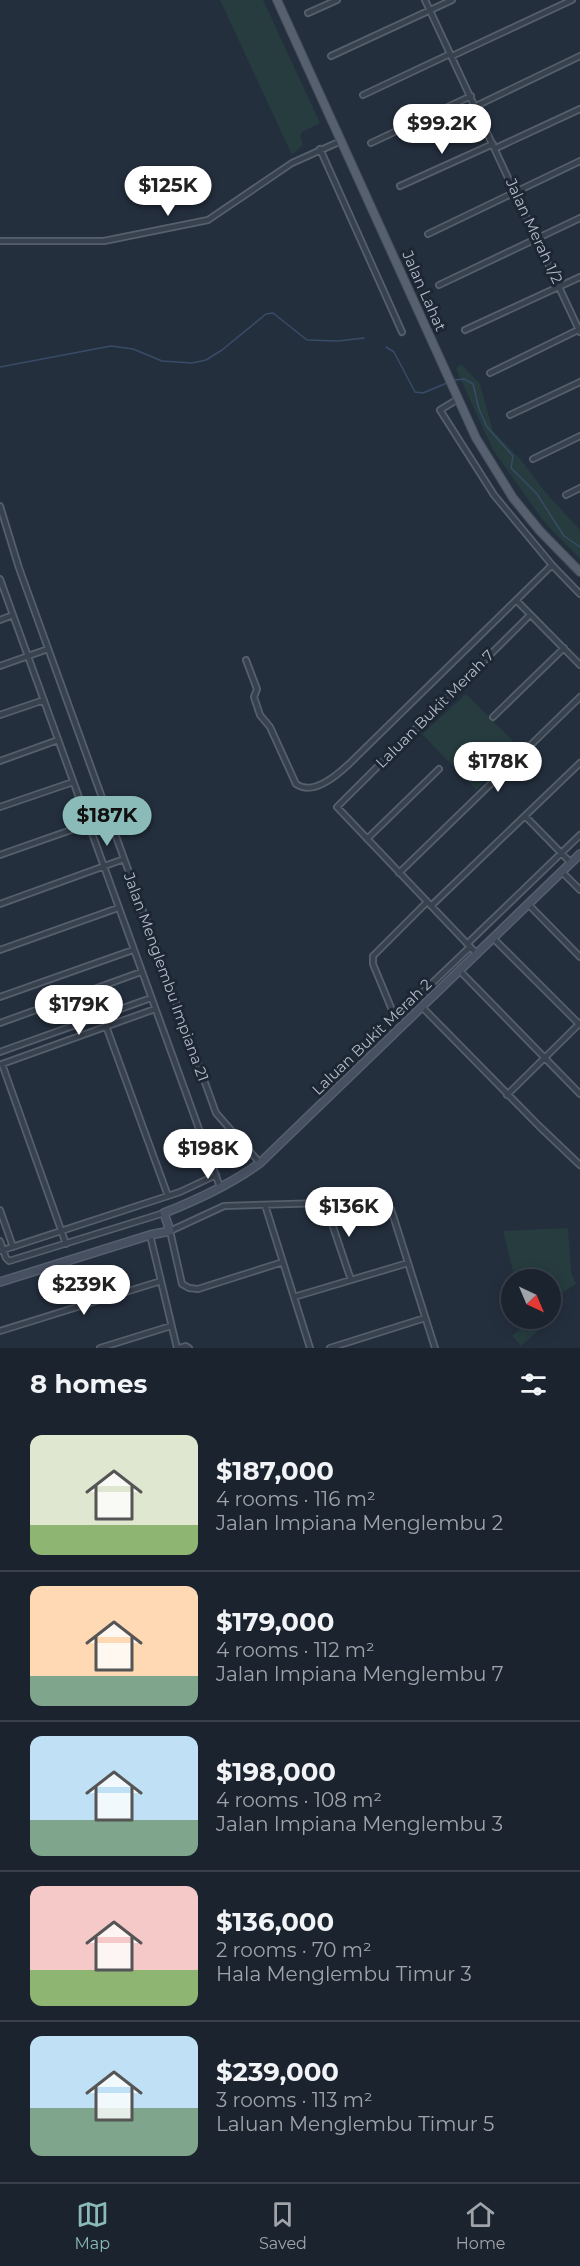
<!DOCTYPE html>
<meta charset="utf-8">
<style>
:root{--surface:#1b232e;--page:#242b36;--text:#f1f3f6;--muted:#a0a4aa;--line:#39404a;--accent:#8bbbb9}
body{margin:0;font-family:Montserrat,sans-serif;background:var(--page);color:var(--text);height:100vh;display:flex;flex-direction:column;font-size:22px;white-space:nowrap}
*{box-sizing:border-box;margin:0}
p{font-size:20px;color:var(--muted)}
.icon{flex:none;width:33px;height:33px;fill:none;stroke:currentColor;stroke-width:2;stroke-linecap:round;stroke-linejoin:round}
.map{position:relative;height:1348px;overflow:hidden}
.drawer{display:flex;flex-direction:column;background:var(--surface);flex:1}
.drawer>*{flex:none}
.needle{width:39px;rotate:136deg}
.controls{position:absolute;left:501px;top:1269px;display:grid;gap:12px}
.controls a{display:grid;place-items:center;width:60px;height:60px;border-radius:50%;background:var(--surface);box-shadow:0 3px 15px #0003,0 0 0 2px var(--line);font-size:30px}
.price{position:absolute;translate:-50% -51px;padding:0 14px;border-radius:21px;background:#fff;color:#222;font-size:20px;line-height:39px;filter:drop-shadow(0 2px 3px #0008)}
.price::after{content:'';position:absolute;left:50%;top:36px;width:18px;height:14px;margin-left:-9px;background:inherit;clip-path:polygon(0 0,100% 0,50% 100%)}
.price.on{background:var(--accent);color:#111}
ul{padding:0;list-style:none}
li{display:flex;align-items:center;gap:18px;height:150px;padding:0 30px}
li+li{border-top:2px solid var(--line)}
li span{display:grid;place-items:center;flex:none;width:168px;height:120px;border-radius:12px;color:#555}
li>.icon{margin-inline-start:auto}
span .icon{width:72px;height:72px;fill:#fffc;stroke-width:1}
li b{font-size:26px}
h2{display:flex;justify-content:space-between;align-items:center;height:72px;padding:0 30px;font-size:26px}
.menu{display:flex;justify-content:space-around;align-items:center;height:84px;border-top:2px solid var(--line);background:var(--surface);font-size:16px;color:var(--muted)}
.menu a{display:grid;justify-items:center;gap:3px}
.menu .on{color:var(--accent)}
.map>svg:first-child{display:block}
.green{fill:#263c3f}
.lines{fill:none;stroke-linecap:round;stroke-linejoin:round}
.stream{stroke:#394c67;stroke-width:1.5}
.street-casing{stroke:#565f6c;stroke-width:8}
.secondary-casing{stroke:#565f6c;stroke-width:10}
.primary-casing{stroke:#414a57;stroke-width:10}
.street{stroke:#38414e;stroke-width:4.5}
.secondary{stroke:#465061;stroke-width:7}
.primary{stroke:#56606e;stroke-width:8}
.labels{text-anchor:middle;stroke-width:6;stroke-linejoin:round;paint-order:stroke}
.street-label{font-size:15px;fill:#b4bcc9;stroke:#1d2633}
</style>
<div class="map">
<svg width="580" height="1348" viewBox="0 0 580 1348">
<rect width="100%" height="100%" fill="#242f3e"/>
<path class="green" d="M220,0H263L320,123L302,132L300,136L303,145L292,155Z
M461,364L480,384L493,431L521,460L546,493L580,530V559L545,523L493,450L456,369Z
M466,694L519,747L476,790L422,734Z
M568,1228L571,1272L576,1284L551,1300L550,1280L515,1279L503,1231Z
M529,1321L538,1331L521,1346L512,1336Z"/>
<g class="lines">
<path class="stream" d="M386,347L394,352L415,392L423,393L447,383
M0,367L111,346L133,349L162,361L192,363L206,360L222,350L266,314L273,313L307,340L338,341L364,338
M454,380L464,379L473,384L479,409L487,427L513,456L511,468L537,494L564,536L580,547"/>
<g class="street-casing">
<path id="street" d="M425,0L580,332
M308,13L337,0
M331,56L452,0
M452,56L572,0
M363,95L450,54
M476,106L580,56
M371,143L471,96
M496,148L580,109
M320,149L402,332
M400,186L493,144
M428,234L580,161
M0,241H104L208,220L292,163L341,141
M439,285L580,218
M465,330L580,277
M490,373L580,329
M458,399L440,410L494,495L552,565L580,594
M510,415L580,382
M533,459L580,436
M566,495L580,488
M0,506L19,568L216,1113L260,1163
M0,579L220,1187
M516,600L580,665
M0,620L13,615
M246,660L257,689L254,697L260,715L270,727L296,784C313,796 336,776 349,764L552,565
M0,666L48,649
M0,715L44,700
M493,717L564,648
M0,761L58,740
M0,807L73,782
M525,816L571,863
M367,839L439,769
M0,855L88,824
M562,872L580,890
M399,873L580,697
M427,902L373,956V964L392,1010L398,1014L404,1010L470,947
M0,904L124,859
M528,904L580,957
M431,906L580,763
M493,938L580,1025
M467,944L580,835
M0,950L118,908
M477,954L337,807L530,615
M460,971L580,1094
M0,997L133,950
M422,1007L539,1126L580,1165
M0,1023L141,972
M106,1026L168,1196
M0,1052L151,998
M2,1064L66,1244
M2,1064L155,1009
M507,1095L580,1023
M325,1203L351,1280
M265,1205L310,1348
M0,1210L13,1247
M150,1235L177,1348
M0,1241L6,1258L9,1261L164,1213
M0,1251L180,1192L216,1175
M283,1262L198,1289L189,1288L182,1284L170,1231L224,1206L325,1203L385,1205L391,1209L435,1348
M294,1297L408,1263
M0,1331L161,1281
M100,1348L171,1326
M179,1348L186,1346L189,1348
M330,1348L425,1318"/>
</g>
<g class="secondary-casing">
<path id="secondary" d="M0,1282L150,1235L170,1231L164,1213C197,1200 231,1184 260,1163L580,854"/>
</g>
<g class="primary-casing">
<path id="primary" d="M277,0L476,438L513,498L540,531L580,572"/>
</g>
<use href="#street" class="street"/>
<use href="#secondary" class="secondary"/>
<use href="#primary" class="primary"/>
</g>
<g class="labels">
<g class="street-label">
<text transform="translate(534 231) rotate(65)" y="5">Jalan Merah 1/2</text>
<text transform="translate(424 291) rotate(66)" y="5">Jalan Lahat</text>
<text transform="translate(435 709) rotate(-45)" y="5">Laluan Bukit Merah 7</text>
<text transform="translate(166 977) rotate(70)" y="5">Jalan Menglembu Impiana 21</text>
<text transform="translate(372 1037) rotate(-44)" y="5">Laluan Bukit Merah 2</text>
</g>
</g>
</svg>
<div class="controls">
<a><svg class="needle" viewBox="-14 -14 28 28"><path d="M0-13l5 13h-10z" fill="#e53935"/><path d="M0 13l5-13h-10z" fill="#a0a4aa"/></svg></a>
</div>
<b class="price" style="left:442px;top:155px">$99.2K</b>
<b class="price" style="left:168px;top:217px">$125K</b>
<b class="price" style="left:498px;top:793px">$178K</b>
<b class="price on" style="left:107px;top:847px">$187K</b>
<b class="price" style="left:79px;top:1036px">$179K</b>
<b class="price" style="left:208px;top:1180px">$198K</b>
<b class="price" style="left:349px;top:1238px">$136K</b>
<b class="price" style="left:84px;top:1316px">$239K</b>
</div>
<section class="drawer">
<h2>8 homes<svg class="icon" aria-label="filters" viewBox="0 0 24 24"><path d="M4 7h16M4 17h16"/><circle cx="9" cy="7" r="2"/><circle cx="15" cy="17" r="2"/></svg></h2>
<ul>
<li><span style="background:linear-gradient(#dfe7d0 75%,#8fb573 0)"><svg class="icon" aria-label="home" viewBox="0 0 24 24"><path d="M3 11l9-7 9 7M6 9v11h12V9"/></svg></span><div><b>$187,000</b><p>4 rooms · 116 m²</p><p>Jalan Impiana Menglembu 2</p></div></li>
<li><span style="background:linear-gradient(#ffd9b3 75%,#7fa58c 0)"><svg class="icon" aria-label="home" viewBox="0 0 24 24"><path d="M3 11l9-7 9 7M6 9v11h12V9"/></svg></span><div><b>$179,000</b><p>4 rooms · 112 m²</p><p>Jalan Impiana Menglembu 7</p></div></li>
<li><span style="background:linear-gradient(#bfe0f5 70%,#7fa58c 0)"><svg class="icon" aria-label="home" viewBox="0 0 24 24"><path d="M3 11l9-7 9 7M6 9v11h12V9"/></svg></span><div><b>$198,000</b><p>4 rooms · 108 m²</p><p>Jalan Impiana Menglembu 3</p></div></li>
<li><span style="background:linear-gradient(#f6c9c9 70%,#8fb573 0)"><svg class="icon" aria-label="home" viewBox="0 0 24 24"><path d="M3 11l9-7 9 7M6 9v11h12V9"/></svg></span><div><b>$136,000</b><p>2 rooms · 70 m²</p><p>Hala Menglembu Timur 3</p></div></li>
<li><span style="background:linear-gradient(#bfe0f5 60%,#7fa58c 0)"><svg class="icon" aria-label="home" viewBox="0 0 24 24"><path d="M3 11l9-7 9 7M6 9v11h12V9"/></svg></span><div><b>$239,000</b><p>3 rooms · 113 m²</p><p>Laluan Menglembu Timur 5</p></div></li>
</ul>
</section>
<nav class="menu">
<a class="on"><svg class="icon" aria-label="map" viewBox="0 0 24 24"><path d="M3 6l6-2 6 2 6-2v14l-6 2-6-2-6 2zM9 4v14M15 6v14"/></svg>Map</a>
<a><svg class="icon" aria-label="saved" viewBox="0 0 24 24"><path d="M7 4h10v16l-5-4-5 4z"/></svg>Saved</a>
<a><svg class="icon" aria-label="home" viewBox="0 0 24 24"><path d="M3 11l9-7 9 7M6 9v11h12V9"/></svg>Home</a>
</nav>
